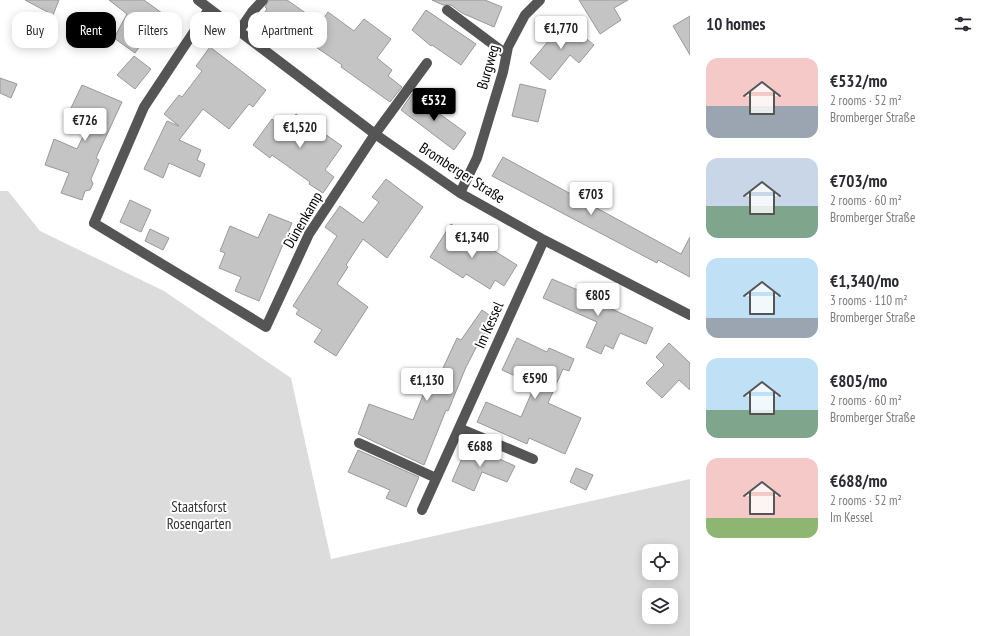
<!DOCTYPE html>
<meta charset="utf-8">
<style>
:root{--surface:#fff;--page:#f2f2f3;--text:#2b2b33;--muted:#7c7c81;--accent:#000}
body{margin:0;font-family:"PT Sans Narrow",sans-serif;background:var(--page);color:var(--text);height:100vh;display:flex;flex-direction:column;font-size:15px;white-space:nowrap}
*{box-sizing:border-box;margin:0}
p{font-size:13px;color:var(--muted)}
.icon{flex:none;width:22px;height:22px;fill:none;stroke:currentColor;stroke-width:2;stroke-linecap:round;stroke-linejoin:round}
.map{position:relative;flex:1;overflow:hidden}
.panel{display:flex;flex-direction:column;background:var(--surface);width:300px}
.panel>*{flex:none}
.banner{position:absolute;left:12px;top:12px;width:380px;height:36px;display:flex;gap:8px}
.buttons{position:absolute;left:642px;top:544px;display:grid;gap:8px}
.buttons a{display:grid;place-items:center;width:36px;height:36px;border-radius:8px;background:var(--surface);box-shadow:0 2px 10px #0003;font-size:20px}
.price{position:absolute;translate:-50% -34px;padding:0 9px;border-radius:4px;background:#fff;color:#222;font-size:13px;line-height:26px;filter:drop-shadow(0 1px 2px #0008)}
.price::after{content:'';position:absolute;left:50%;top:24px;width:12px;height:9px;margin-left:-6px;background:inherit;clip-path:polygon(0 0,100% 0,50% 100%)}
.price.active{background:var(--accent);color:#fff}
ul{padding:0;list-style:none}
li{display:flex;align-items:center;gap:12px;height:100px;padding:0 16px}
li span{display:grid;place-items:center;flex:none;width:112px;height:80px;border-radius:12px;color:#555}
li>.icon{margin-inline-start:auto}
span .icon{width:48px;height:48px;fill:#fffc;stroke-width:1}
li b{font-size:17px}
h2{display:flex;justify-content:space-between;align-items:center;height:48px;padding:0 16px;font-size:17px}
.chip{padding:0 14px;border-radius:12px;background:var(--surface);box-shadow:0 2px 10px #0003;font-size:14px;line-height:36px}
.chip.active{background:var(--accent);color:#fff}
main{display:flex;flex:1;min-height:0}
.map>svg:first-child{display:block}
.green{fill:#dcdcdc;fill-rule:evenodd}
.building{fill:#c4c4c4;stroke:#999}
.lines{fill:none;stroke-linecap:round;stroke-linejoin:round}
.minor{stroke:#555;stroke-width:10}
.labels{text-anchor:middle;stroke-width:4;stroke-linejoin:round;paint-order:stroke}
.street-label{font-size:15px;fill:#000;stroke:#fff}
.park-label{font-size:15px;fill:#333;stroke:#fff}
</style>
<main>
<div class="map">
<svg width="690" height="636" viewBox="0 0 690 636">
<rect width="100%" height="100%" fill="#fff"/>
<path class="green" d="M0,191H8L40,231L164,291L291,378L331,559L690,479V636H0ZM649,551H671V573H649ZM649,595H671V617H649Z"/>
<path class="building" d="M25,0H59L53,15Z
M109,0H144L166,16L152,34L150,32L135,53L114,38L127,14Z
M269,0H287L320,23L328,12L354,31L364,19L391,39L377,58L392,70L388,76L402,87L390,102L341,67L342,65L265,12L267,9L265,7Z
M432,0H485L502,7L494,27L462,13L451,5H443Z
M579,0H628L614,8L621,20L600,34Z
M426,10L476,44L461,65L432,45L431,46L412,30Z
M690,16V55L673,26Z
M565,21L594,45L579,63L570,55L550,80L530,63Z
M210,47L266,90L253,107L249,104L229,129L203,109L179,140L201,150L197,160L205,164L200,177L169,163L163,178L144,169L167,121L179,126L164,114L179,95L182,97L202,71L196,66Z
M134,56L151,69L135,89L117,75Z
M0,78L17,84L11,98L0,93Z
M520,84L546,90L538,122L512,116Z
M82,85L122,102L96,158L99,160L91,179L93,184L90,190L85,191L82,200L61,193L69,173L45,165L54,139L77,149L93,116L71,108Z
M412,94L466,133L454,150L401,110Z
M296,114L342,146L325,170L334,177L323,193L309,184L310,182L272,155L270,158L253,145L272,119L279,124L286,115L292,119Z
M503,157L681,254L690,237V277L658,260L657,263L492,176Z
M386,179L423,207L387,258L363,239L346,265L348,267L337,284L368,307L336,356L314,342L322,330L296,314L299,310L293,306L337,236L325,227L340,206L363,223L379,202L372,197Z
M130,200L151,210L141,232L120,222Z
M269,214L292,223L259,301L235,291L241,277L219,268L225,253L220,251L230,226L258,238Z
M451,224L517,265L504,286L495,280L490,289L466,274L463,278L430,257Z
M150,229L169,238L163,250L145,241Z
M552,279L594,297L592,300L653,328L646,344L620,333L613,349L605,345L601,354L586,347L597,322L543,298Z
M482,310L498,321L488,335L485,333L478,344L466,367L448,411L446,410L424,465L358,434L369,404L413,420L430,378L437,381L457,338L461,340Z
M517,338L547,352L549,348L574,359L569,371L563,369L548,403L581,418L565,454L529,438L527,444L477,422L486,402L521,417L535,385L502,370Z
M669,343L690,363V390L679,380L662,398L646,383L664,365L656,357Z
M468,445L515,466L507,482L482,472L474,491L452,481Z
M358,450L419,477L406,507L386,498L390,490L348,472Z
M576,468L593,475L586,490L570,482Z"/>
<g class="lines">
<path class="minor" d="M198,0L375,134L460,193L544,240L690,315
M209,9L144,107L94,223L266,327L309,234L375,134L427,63
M447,10L506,54
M239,31L252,12L263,0
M460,193L477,158L503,72L508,47L525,15L540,0
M459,428L533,459
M359,443L436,478
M422,510L544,240"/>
</g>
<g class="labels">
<g class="street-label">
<text transform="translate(488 67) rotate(-74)" y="5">Burgweg</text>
<text transform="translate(462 173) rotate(33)" y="5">Bromberger Straße</text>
<text transform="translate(303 220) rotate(-60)" y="5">Dünenkamp</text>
<text transform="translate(489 325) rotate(-66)" y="5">Im Kessel</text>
</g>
<g class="park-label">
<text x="199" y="512">Staatsforst<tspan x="199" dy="17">Rosengarten</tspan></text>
</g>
</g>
</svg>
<div class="buttons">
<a><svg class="icon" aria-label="locate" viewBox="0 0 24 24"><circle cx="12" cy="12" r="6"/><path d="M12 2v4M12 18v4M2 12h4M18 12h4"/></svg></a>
<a><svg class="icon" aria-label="layers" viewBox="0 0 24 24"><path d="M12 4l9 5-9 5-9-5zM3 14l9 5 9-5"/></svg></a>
</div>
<b class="price" style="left:561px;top:50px">€1,770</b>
<b class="price active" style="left:434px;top:122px">€532</b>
<b class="price" style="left:85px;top:142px">€726</b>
<b class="price" style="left:300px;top:149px">€1,520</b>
<b class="price" style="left:591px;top:216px">€703</b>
<b class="price" style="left:472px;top:259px">€1,340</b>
<b class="price" style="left:598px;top:317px">€805</b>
<b class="price" style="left:535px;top:400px">€590</b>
<b class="price" style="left:427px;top:402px">€1,130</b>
<b class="price" style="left:480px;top:468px">€688</b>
<div class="banner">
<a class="chip">Buy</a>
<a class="chip active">Rent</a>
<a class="chip">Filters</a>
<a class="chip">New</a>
<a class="chip">Apartment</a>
</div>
</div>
<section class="panel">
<h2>10 homes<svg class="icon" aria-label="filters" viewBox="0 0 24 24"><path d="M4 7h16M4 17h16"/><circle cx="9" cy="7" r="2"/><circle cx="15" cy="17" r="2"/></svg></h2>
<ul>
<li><span style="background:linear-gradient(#f6c9c9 60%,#9aa5b1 0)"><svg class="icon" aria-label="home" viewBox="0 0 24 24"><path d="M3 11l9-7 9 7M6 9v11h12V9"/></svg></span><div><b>€532/mo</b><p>2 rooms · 52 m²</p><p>Bromberger Straße</p></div></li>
<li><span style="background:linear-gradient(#c9d6e8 60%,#7fa58c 0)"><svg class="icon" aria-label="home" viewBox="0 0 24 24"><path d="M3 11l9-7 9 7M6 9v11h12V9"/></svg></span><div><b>€703/mo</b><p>2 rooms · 60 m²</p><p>Bromberger Straße</p></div></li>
<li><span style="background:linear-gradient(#bfe0f5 75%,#9aa5b1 0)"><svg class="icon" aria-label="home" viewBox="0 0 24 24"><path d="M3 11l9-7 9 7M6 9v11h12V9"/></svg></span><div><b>€1,340/mo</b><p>3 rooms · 110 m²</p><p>Bromberger Straße</p></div></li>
<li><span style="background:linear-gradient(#bfe0f5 65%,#7fa58c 0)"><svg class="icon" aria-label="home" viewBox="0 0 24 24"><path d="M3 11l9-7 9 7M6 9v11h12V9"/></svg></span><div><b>€805/mo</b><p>2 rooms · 60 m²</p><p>Bromberger Straße</p></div></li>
<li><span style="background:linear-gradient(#f6c9c9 75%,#8fb573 0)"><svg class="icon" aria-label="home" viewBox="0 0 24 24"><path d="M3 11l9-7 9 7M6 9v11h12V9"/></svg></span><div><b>€688/mo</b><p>2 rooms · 52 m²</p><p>Im Kessel</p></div></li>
</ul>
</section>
</main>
